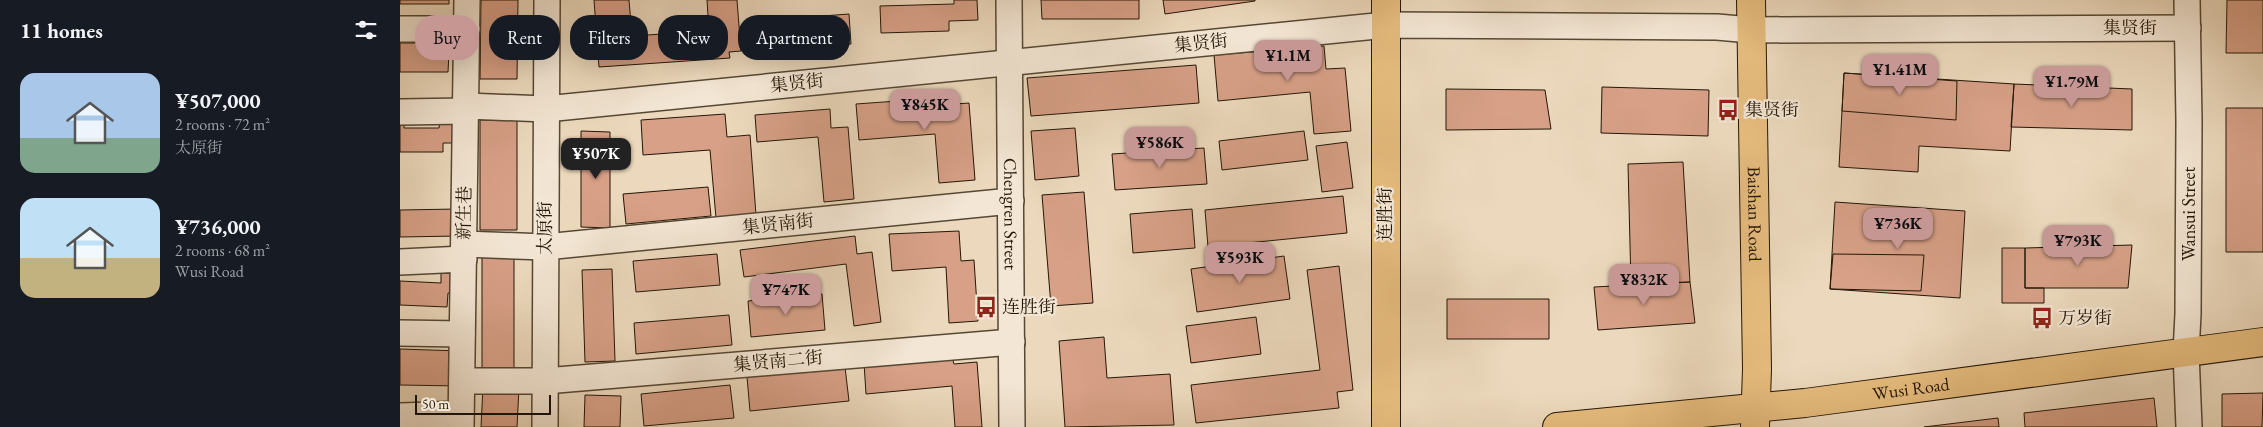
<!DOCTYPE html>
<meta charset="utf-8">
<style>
:root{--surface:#171b24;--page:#20242c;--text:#f1f3f6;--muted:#9ea1a6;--accent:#c59692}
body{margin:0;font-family:"EB Garamond","Noto Serif SC",serif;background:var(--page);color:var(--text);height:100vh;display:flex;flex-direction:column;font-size:19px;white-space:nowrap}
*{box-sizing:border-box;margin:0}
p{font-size:16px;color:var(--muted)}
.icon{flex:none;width:28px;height:28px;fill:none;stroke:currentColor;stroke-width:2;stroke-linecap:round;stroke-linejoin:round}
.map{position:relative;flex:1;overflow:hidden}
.details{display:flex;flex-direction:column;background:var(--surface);width:400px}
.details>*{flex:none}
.banner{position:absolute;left:15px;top:15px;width:475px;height:45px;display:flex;gap:10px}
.scale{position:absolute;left:15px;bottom:12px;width:136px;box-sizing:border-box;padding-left:5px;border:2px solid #231707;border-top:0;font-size:14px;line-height:18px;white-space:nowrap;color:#231707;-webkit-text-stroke:4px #f3e6d4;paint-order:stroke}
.price{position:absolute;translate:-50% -42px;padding:0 11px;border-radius:10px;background:var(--accent);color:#111;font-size:16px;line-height:32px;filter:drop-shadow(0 1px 2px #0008)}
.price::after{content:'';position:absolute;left:50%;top:30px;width:15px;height:11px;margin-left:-8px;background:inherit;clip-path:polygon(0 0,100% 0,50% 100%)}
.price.current{background:#222;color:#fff}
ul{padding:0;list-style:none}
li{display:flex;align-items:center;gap:15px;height:125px;padding:0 20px}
li span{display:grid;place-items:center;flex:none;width:140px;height:100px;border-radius:15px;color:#555}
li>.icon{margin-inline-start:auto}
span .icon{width:60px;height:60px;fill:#fffc;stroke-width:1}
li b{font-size:21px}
h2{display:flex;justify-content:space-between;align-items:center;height:60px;padding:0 20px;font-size:21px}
.tag{padding:0 18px;border-radius:20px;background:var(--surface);box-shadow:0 5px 20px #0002;font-size:18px;line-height:45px}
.tag.current{background:var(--accent);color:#111}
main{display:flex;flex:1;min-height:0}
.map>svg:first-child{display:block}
.building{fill:#d7a087;stroke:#231707}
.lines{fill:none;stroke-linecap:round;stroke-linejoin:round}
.minor-casing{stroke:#554834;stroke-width:28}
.major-casing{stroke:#231707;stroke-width:30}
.minor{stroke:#f3e6d4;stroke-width:25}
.major{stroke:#e6bc7e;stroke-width:28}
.labels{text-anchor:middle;stroke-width:4.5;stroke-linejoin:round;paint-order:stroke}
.street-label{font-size:18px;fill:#231707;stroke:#f3e6d4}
.poi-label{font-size:18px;fill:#231707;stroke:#f3e6d4;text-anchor:start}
</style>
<main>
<section class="details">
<h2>11 homes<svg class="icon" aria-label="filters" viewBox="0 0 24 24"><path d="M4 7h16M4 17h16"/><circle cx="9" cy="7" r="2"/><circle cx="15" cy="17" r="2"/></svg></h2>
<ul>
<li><span style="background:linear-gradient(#a9c7e8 65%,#7fa58c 0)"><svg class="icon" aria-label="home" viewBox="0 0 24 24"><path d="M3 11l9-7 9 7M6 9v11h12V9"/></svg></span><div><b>¥507,000</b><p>2 rooms · 72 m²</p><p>太原街</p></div></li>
<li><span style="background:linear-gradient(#bfe0f5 60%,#c2b280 0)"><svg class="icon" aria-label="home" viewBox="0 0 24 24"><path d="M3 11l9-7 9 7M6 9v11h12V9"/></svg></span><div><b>¥736,000</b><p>2 rooms · 68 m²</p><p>Wusi Road</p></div></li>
</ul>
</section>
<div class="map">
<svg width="1863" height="427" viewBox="0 0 1863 427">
<rect width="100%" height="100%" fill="#ecd9bd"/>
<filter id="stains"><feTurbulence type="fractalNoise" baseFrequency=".004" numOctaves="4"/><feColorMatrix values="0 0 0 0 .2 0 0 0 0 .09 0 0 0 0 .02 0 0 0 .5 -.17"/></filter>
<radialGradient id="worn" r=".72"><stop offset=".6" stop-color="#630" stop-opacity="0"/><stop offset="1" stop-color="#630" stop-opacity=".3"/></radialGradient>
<path class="building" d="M0,0H49V4H0Z
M81,0H118L117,79H80Z
M194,0H229L232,36L309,31L307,0H337L341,51L329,52L330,58L199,67Z
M554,0H577L578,20L549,21V31L481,33L480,6L554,4Z
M641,0H739V19H642Z
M763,0H855V1L765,14Z
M1827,0H1863V53H1826Z
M449,14L451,44L359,51L357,21Z
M46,36H59V52H49L48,72H0V43H46Z
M924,46L926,69L945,68L951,131L914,134L910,92L818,101L814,55Z
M796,65L799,103L631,116L627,78Z
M1444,73L1557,81L1556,120L1442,111Z
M1444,73L1614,84L1610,151L1519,146L1518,172L1439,167Z
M1614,84L1732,89V130L1611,127Z
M1202,87L1309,90L1308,136L1201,133Z
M1046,89L1145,90L1151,129L1046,130Z
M539,98L542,105L569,103L575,180L539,183L535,134L459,140L456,104Z
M1826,108H1863V252H1826Z
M430,109L431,128L448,127L454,199L424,202L418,137L357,142L355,115Z
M325,114L327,137L350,135L356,215L316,218L310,150L243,155L241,120Z
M80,120H117V230H80Z
M0,121H4V128H39L40,121L59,122V143H43V152H0Z
M675,128L679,176L635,180L631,131Z
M181,131L210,132V228L181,227Z
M904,131L908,160L822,170L819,141Z
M947,142L953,188L922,192L916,146Z
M804,148L807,184L715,190L712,154Z
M1283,162L1290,282L1231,284L1228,164Z
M308,187L311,216L226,224L223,194Z
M684,192L693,303L651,306L642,195Z
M943,196L947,233L808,247L805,210Z
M1435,202L1565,211L1560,298L1430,289Z
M57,209V236L0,237V210Z
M792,209L795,248L733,253L730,214Z
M559,231L561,261L574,260L578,321L549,323L546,267L492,271L489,234Z
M455,236L457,254L472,252L481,322L454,326L446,264L344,277L340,250Z
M1732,245L1728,288H1625V248Z
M1602,248H1625V288H1644V303H1602Z
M317,254L320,285L236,292L233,261Z
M1433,254L1524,255L1521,291L1430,289Z
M884,256L890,299L797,312L791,269Z
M82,257H114V368H82Z
M939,266L953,390L937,392L939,408L796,423L791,385L920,370L907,270Z
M212,269L215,361L185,362L182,270Z
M41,273L59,274L58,294L48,293L47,307L0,305V281L41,283Z
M1290,282L1295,323L1198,330L1194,287Z
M422,294L425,330L351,337L348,301Z
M1047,299H1149V339H1047Z
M329,315L332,345L236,354L234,323Z
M856,317L861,354L791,363L786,326Z
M704,337L707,378L770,374L774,425L665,427L659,341Z
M0,349L60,351V386L0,385Z
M551,355L554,364L577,362L582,427H555L552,386L466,394L464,363Z
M445,367L449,401L350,411L347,377Z
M330,385L334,418L244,426L241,394Z
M83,386L119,388L117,427H81Z
M1863,393L1862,427H1822V394Z
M185,395L221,396L220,427H184Z
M1754,398L1757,427H1625L1624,413Z
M1598,418L1599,427H1524Z"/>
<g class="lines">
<g class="minor-casing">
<g id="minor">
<path id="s1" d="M609,0L612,427"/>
<path d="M1787,0L1789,121L1788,314L1786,353L1789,427"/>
<path d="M0,29H67"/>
<path d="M66,106L146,109L986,25L1317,27L1351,30L1788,28"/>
<path d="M0,112L66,111"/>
<path d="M64,244L145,247L611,201"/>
<path d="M0,262L64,259"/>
<path d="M0,333L62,334"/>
<path d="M62,381H145L612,342"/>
<path d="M0,416L61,414"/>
<path d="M61,427L67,0"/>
<path d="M145,427L147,0"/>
</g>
</g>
<g class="major-casing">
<g id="major">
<path id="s2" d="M1351,0L1357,369L1355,427"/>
<path d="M986,427V0"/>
<path id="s3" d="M1157,427L1405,403L1863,342"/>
</g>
</g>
<use href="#minor" class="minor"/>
<use href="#major" class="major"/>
</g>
<defs>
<g id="bus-bare" transform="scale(1.725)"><path d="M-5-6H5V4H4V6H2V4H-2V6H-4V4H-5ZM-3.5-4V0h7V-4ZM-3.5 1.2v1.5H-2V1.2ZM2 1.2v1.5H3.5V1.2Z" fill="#8f2418" stroke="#f3e6d4" stroke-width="2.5" paint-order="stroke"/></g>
</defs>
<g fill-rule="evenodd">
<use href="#bus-bare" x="1328" y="110"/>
<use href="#bus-bare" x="586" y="307"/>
<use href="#bus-bare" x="1642" y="318"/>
</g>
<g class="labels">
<g class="street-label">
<text x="1730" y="34">集贤街</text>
<text transform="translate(801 43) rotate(-6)" y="6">集贤街</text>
<text transform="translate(397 83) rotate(-6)" y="6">集贤街</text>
<text transform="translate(64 213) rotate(-89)" y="6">新生巷</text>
<text dy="6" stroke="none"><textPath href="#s1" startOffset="214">Chengren Street</textPath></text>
<text transform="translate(985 214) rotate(-90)" y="6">连胜街</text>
<text dy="6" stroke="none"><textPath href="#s2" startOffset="214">Baishan Road</textPath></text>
<text transform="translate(1789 214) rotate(-90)" y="6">Wansui Street</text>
<text transform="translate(378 224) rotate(-6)" y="6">集贤南街</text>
<text transform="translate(145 228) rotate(-90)" y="6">太原街</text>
<text transform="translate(378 361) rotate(-5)" y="6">集贤南二街</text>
<text dy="6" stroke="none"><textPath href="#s3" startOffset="356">Wusi Road</textPath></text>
</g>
<g class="poi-label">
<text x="1345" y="116">集贤街</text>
<text x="602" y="313">连胜街</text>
<text x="1658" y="324">万岁街</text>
</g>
</g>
<rect width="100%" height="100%" filter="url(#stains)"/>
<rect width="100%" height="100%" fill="url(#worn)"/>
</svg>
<div class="scale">50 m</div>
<b class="price" style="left:888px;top:82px">¥1.1M</b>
<b class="price" style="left:1500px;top:96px">¥1.41M</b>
<b class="price" style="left:1672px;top:108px">¥1.79M</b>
<b class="price" style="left:525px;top:131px">¥845K</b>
<b class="price" style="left:760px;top:169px">¥586K</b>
<b class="price current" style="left:196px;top:180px">¥507K</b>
<b class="price" style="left:1498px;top:250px">¥736K</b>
<b class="price" style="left:1678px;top:267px">¥793K</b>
<b class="price" style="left:840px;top:284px">¥593K</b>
<b class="price" style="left:1244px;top:306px">¥832K</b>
<b class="price" style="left:386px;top:316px">¥747K</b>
<div class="banner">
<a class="tag current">Buy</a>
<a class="tag">Rent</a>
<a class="tag">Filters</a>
<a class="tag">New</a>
<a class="tag">Apartment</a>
</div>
</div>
</main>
